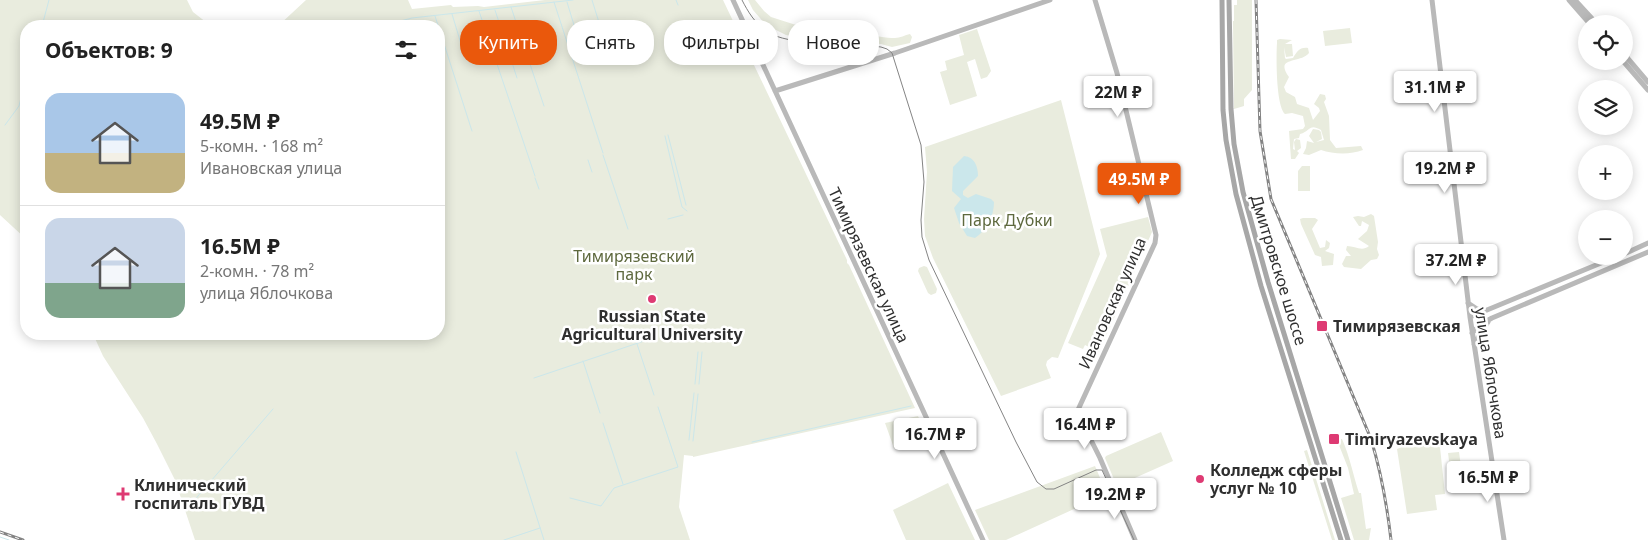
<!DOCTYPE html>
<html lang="ru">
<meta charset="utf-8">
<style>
:root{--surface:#fff;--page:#f2f2f2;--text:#222;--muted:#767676;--line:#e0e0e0;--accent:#ea580c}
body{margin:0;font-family:"Noto Sans",sans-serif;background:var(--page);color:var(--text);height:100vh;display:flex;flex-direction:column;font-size:19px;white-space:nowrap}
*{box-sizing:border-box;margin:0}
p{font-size:16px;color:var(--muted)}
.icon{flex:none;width:28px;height:28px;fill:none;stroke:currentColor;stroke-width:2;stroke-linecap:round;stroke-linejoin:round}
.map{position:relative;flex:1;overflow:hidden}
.details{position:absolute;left:20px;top:20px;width:425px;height:320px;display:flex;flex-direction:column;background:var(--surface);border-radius:20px;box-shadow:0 2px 12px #0003}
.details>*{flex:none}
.banner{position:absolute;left:460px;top:20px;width:475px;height:45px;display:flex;gap:10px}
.fabs{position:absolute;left:1578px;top:15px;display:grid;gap:10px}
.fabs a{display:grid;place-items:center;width:55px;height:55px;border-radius:50%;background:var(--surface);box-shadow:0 2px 12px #0003;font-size:25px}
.price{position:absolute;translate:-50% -42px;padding:0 11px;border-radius:5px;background:#fff;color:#222;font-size:16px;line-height:32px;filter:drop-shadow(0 1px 2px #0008)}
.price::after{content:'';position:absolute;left:50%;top:30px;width:15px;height:11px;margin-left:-8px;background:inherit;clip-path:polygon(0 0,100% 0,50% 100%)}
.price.on{background:var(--accent);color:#fff}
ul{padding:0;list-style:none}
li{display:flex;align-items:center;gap:15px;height:125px;padding:0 25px}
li+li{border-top:1px solid var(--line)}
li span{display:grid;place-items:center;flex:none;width:140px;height:100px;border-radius:15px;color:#555}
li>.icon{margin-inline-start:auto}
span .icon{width:60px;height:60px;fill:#fffc;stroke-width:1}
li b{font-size:21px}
h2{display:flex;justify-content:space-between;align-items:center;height:60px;padding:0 25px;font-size:21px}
.chip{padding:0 18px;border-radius:20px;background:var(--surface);box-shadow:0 2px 12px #0003;font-size:18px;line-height:45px}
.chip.on{background:var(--accent);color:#fff}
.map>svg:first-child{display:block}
.green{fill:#e9ecde}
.water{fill:#cbe7eb}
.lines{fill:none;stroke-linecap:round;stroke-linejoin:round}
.stream{stroke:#cbe7eb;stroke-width:1}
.secondary{stroke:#b9b9b9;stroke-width:5}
.primary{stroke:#a7a7a7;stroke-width:5}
.tram{stroke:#848484;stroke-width:1}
.rail-casing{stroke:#848484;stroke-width:3}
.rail{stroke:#fff;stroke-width:1;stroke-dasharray:4;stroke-linecap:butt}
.poi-dot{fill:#de3a73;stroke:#fff;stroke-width:2}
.labels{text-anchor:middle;stroke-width:5;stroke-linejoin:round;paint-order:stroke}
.park-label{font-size:16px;fill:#5e693e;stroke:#fff}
.street-label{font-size:16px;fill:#2f2f2f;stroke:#fff}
.poi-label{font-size:16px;font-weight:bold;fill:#2f2f2f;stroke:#fff;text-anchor:start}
</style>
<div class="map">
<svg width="1648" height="540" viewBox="0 0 1648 540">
<rect width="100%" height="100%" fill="#fff"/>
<path class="green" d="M0,0H187L193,12L211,26H26V239L0,215Z
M306,0H408L412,9L451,5L453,7L478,6L484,7L545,0H723L847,260V263L849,265L915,408L693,457V456L684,455L679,507L690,540H195L175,480L157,444L143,418L103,356L93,334H439V26H278Z
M748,0H755L764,11L771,17L796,25L804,26L814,25L838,33L843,32L853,22C859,24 860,29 864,32C870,36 888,38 895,38C900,38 905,35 910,34L912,37L910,43L892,47L881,44L802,38L786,35L766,25L753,10Z
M1237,0H1252V90L1244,99V106L1234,109L1233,21H1234V5H1237Z
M1350,28L1352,43L1325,46L1323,31Z
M977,29L991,71L987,77L981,79L975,59L967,62L977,96L950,105L940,72L947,70L945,61L964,55L959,35Z
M1280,39L1292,40L1285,44H1292L1293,56L1286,57L1284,47L1285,58L1286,59L1293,58C1297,52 1299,47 1308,48L1309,53C1300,64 1274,56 1289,77L1284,87L1286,92L1295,97L1297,104L1309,108L1313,120L1320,111L1319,108L1314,104L1320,94L1325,95L1326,99L1324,102L1329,116L1330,140L1336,148L1361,146L1363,150C1350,155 1333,154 1321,150L1309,155L1303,154L1306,148L1307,141L1314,143L1309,136L1313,129L1319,130L1321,132L1322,139L1316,142L1324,140L1321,130C1309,123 1311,131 1300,134L1299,138L1294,139L1293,149L1295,150L1294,142L1296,139L1300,140L1301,148L1297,151L1299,153L1295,159H1291L1289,131L1303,129L1305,126L1303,116L1292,113L1285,114C1276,106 1276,57 1277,43V40Z
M1061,100L1100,254L1058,358L1052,357L1047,361L1046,365L1051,378L1001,396L933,258L925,236L924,219L927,172L925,147Z
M1302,166H1310V191H1298V171Z
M1371,214L1374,216L1378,242L1377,249L1379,255L1377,259L1371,260L1361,269L1344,267L1342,264L1346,256H1351L1346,250L1347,246C1355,246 1362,252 1369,246L1358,239L1367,231L1369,225L1362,221L1361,226H1359L1353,217L1358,216L1364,217Z
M1148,217L1152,232L1099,352L1085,345L1083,349L1068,343L1107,256L1100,229Z
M1303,218H1315L1318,220L1312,229L1320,248L1325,247L1326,240L1330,243L1329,248L1325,251L1334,254L1333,265L1322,266L1321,257L1315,255L1301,224L1300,219Z
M924,266L927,267L937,289L936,293L931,295L928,293L918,271L919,268Z
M918,416L927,437L894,448L885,423Z
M1161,432L1173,461L1119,485L1116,484L1105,458L1106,456Z
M1430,435L1439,438L1445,494L1435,495L1437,510L1407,514L1397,449Z
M1339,439H1342C1350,457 1353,475 1359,493H1361L1366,529L1371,528L1369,540H1354L1341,498L1354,494L1348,468L1337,440Z
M1307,450L1335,540H1332L1304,451Z
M1459,452L1462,474L1451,476L1448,453Z
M1095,466L1107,494L1006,540H989L975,510Z
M948,483L975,540H906L893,510Z"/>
<path class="water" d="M964,156C975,157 978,167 978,176L963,191V195L968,198L976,194L991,199L994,202C994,216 987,230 975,238L967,236L959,223L954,208L961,199L952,191L953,167Z"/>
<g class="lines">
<path class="stream" d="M592,0L602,32
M676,0L678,5
M554,2L603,153
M567,2L577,35
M511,7L544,106
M495,10L517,78
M479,11L535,176
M452,14L462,47
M435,16L472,131
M409,20L411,26
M42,26L49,0
M381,26L412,18L573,0
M5,125L19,106L26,77
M668,135L686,205
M665,136L682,207L687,211
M603,155L628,229
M588,160L592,172
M535,178L539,189
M668,219L683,215
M637,344L654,395
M583,361L600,413
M534,378L650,339
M695,384L698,352
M699,384L702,352
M603,423L623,484
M689,440L694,393
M693,441L698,394
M752,442L911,406
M516,452L544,540
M570,498L601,506L614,488L678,467L658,407
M192,503L273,409
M0,537L9,540
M504,540L540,528"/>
<path class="secondary" d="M733,0L983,540
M1095,0L1117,73L1156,235L1155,243L1077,412L1100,458L1135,540
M1432,0L1470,317L1504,540
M1569,0L1590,24
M1575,0L1597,24
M1624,54L1648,82
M1623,61L1648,90
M775,91L895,53L1050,0
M1624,254L1648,243
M1468,303L1477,309L1485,311
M1470,317L1618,256
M1472,333L1481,324L1492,318L1648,252
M1474,344L1488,322"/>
<path class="primary" d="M1222,0L1223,110L1226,140L1236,194L1261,286L1341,540
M1229,0L1231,109L1234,144L1243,192L1268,282L1348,540"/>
<path class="tram" d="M742,0C748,12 755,23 766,31C788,47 852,43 881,47L887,49L892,53L921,145L924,182L921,220L922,237L929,260L1016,442L1037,482L1046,489H1054L1096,470H1102L1134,540"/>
<g class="rail-casing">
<path id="rail" d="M1256,0L1260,131L1271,199L1371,439C1381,472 1387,505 1391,540
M0,532L23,540"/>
</g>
<use href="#rail" class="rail"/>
</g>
<g class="poi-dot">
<circle cx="652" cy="299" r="5"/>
<rect x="1316" y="320" width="12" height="12" rx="2.5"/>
<rect x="1328" y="433" width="12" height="12" rx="2.5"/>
<circle cx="1200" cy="479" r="5"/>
<path d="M120.5 486.5h5v5h5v5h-5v5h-5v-5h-5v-5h5z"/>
</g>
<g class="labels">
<g class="park-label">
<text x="1007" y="226">Парк Дубки</text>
<text x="634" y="262">Тимирязевский<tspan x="634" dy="18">парк</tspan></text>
</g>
<g class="street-label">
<text transform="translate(869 265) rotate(65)" y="6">Тимирязевская улица</text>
<text transform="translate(1279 270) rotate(73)" y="6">Дмитровское шоссе</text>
<text transform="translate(1112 303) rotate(-66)" y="6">Ивановская улица</text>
<text transform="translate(1491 373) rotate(81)" y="6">улица Яблочкова</text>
</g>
<g class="poi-label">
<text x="652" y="322" text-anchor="middle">Russian State<tspan x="652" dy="18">Agricultural University</tspan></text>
<text x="1333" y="332">Тимирязевская</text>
<text x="1345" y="445">Timiryazevskaya</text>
<text x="1210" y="476">Колледж сферы<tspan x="1210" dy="18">услуг № 10</tspan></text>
<text x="134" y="491">Клинический<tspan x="134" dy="18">госпиталь ГУВД</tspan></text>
</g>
</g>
</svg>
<div class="fabs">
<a><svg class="icon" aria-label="locate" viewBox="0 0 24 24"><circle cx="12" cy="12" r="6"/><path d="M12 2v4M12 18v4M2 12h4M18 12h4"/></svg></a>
<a><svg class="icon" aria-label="layers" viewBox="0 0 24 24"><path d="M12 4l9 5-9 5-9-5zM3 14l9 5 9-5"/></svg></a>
<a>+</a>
<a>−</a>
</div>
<b class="price" style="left:1435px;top:113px">31.1M ₽</b>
<b class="price" style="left:1118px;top:118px">22M ₽</b>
<b class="price" style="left:1445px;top:194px">19.2M ₽</b>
<b class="price on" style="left:1139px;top:205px">49.5M ₽</b>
<b class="price" style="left:1456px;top:286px">37.2M ₽</b>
<b class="price" style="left:1085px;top:450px">16.4M ₽</b>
<b class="price" style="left:935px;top:460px">16.7M ₽</b>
<b class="price" style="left:1488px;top:503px">16.5M ₽</b>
<b class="price" style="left:1115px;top:520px">19.2M ₽</b>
<div class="banner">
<a class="chip on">Купить</a>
<a class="chip">Снять</a>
<a class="chip">Фильтры</a>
<a class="chip">Новое</a>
</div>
<section class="details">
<h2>Объектов: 9<svg class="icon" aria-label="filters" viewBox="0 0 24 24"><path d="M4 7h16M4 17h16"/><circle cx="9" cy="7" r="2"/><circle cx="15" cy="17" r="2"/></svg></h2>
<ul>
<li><span style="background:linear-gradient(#a9c7e8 60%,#c2b280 0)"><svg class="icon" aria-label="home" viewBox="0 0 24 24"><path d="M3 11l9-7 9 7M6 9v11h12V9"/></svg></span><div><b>49.5M ₽</b><p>5-комн. · 168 m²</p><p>Ивановская улица</p></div></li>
<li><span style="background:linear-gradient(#c9d6e8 65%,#7fa58c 0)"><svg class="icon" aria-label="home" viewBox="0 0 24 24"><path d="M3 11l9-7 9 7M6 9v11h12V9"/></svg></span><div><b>16.5M ₽</b><p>2-комн. · 78 m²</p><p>улица Яблочкова</p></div></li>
</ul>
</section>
</div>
